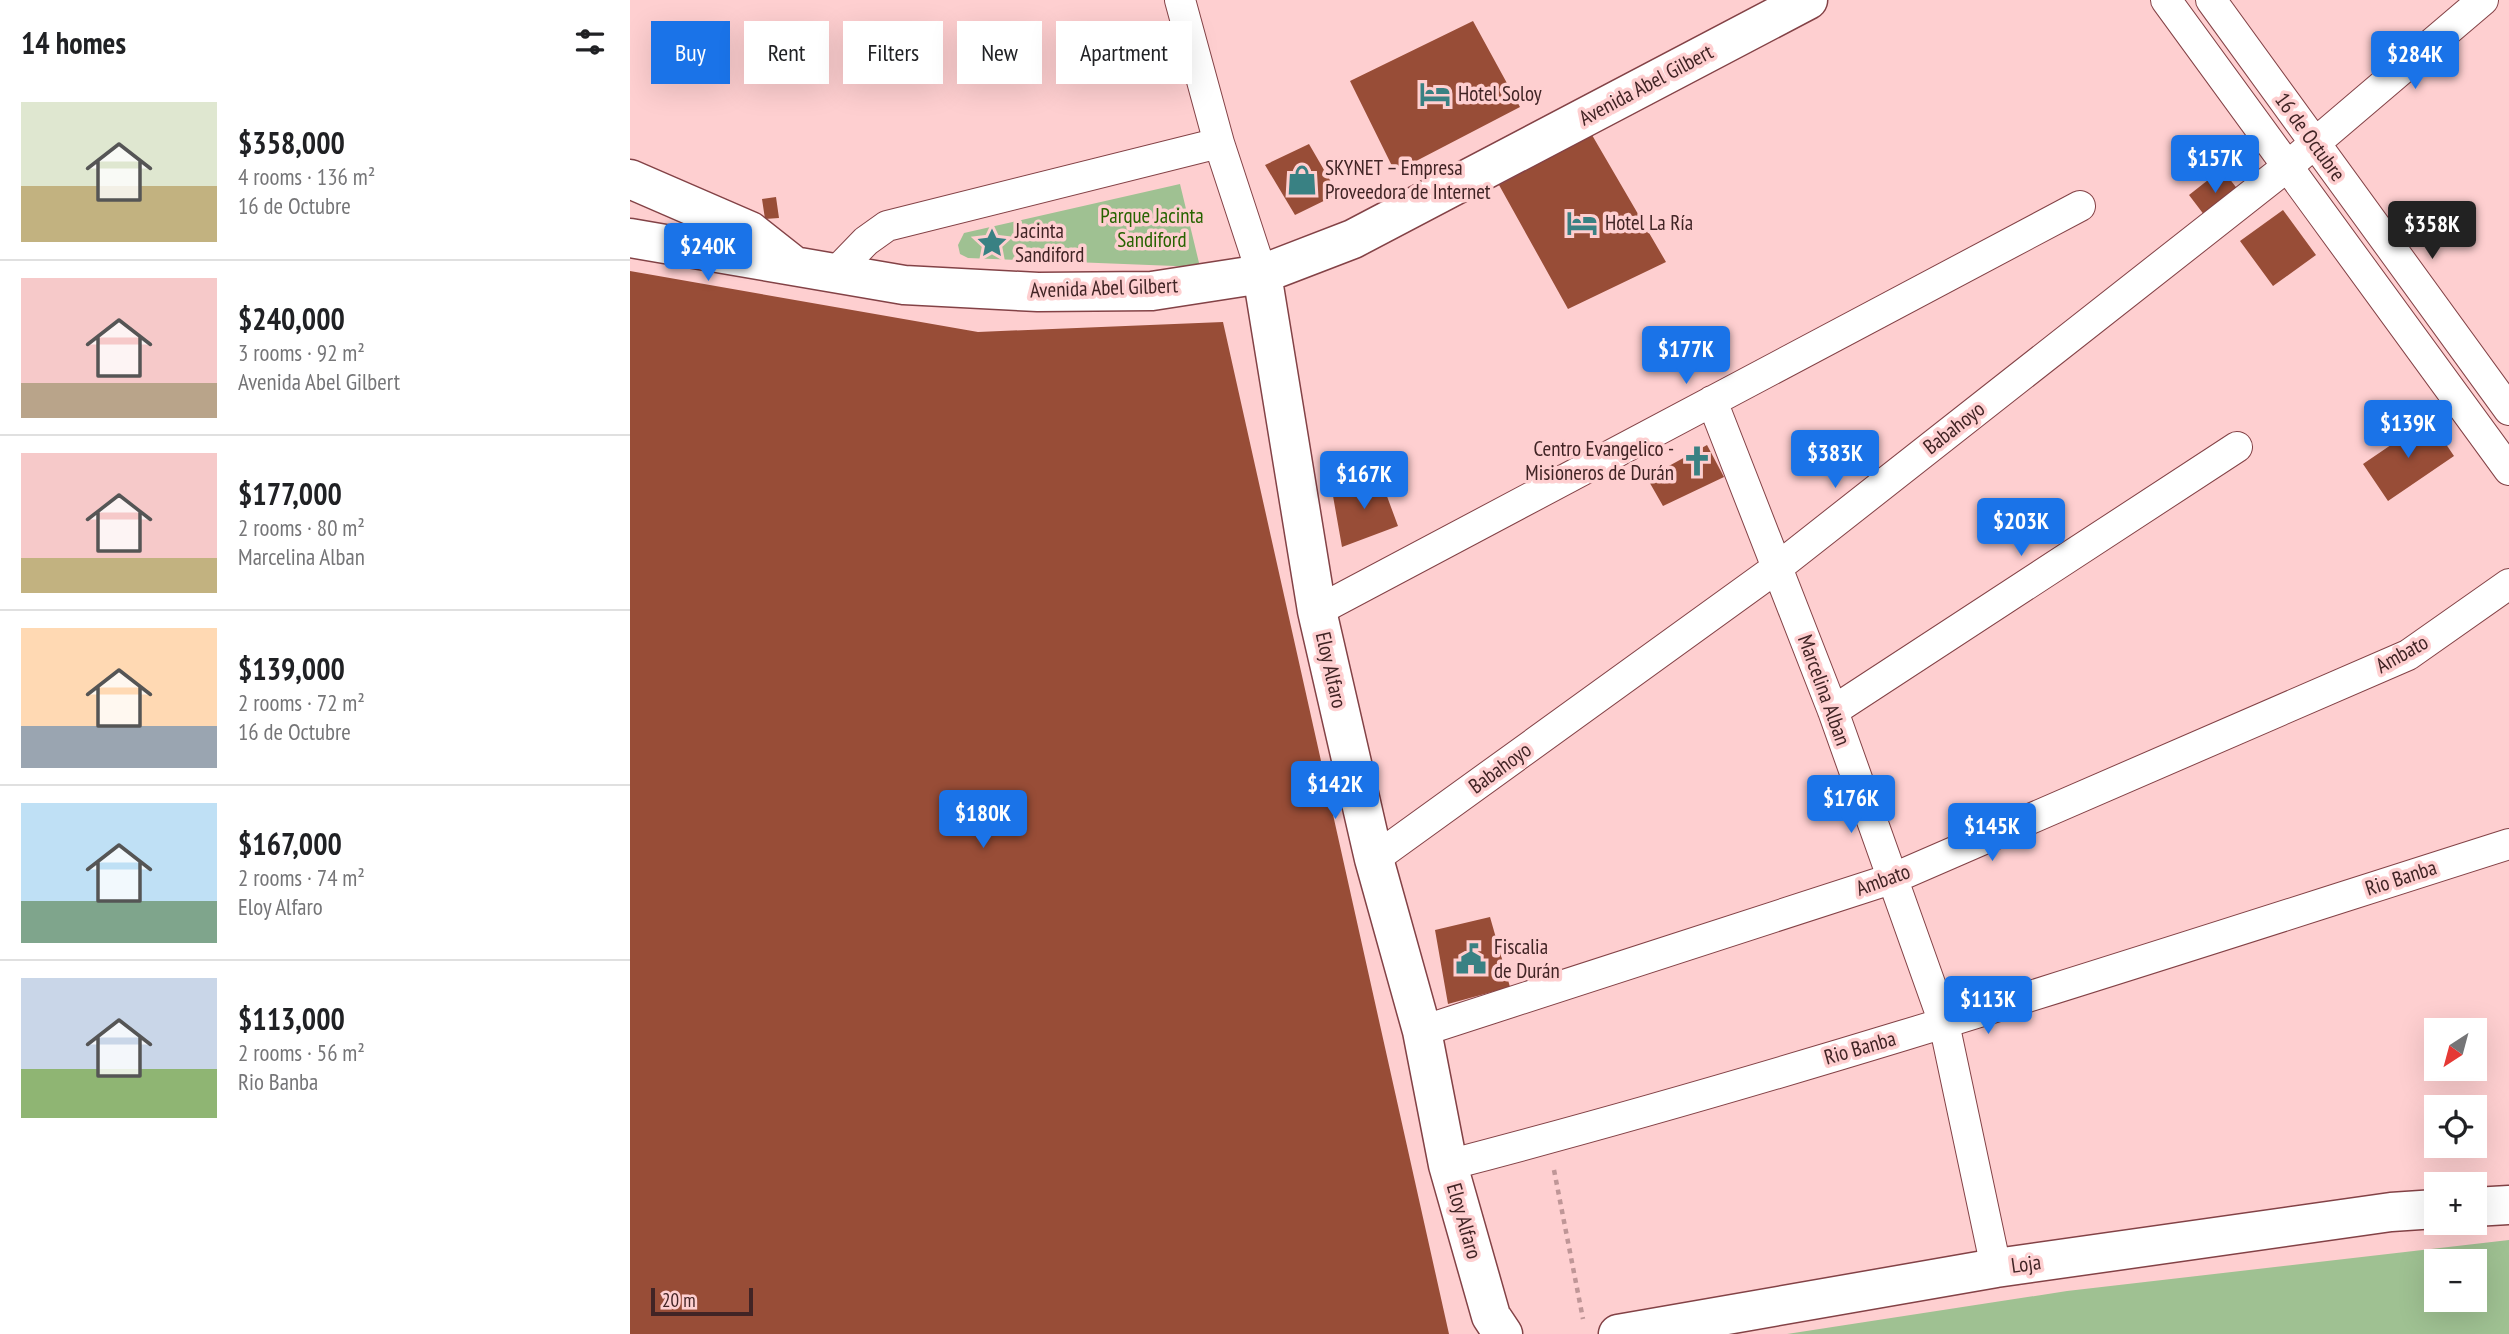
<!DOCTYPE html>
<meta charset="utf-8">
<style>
:root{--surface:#fff;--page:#f6f6f6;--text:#202124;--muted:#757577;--line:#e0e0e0;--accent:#1a73e8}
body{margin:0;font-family:"PT Sans Narrow",sans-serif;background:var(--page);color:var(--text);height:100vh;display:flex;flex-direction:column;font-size:26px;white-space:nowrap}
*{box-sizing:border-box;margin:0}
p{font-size:23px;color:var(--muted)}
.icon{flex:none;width:38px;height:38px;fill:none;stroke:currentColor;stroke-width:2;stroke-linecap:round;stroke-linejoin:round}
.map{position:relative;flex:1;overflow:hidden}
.panel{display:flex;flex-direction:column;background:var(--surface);width:630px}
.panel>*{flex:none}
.hud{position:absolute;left:21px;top:21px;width:665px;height:63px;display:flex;gap:14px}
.needle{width:46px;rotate:216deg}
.buttons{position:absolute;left:1794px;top:1018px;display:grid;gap:14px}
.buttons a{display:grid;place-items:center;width:63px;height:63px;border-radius:0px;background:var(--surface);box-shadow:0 7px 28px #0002;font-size:35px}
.scale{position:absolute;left:21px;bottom:18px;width:102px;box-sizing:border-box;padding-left:7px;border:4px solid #412425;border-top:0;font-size:19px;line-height:24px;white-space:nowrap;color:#412425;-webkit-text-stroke:5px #fecfd0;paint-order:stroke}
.price{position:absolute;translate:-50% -60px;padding:0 16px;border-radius:7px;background:var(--accent);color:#fff;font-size:23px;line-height:46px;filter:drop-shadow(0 2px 4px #0008)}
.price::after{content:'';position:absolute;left:50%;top:42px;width:21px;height:16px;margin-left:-10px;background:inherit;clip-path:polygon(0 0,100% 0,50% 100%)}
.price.current{background:#222;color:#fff}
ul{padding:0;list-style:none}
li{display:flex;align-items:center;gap:21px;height:175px;padding:0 21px}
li+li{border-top:2px solid var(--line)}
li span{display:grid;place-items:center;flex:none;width:196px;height:140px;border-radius:0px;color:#555}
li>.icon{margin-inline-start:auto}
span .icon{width:84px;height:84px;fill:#fffc;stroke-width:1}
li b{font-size:30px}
h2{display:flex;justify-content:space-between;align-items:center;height:84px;padding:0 21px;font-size:30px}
.chip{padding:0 24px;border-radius:0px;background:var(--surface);box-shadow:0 7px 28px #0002;font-size:24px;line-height:63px}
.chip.current{background:var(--accent);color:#fff}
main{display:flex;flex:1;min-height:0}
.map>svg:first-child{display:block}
.park{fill:#9fc192;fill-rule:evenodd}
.building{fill:#984d37}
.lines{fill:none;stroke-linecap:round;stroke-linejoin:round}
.street-casing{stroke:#834246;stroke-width:32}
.secondary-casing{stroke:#834246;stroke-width:41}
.path{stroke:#bf9697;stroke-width:4.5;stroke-dasharray:5 5;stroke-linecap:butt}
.street{stroke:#fff;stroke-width:30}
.secondary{stroke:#fff;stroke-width:38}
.labels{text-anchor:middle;stroke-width:7;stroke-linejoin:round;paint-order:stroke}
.street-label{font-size:21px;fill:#412425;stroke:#fecfd0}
.poi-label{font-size:21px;fill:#412425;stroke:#fecfd0;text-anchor:start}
.park-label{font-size:21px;fill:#276300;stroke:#fecfd0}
</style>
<main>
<section class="panel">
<h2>14 homes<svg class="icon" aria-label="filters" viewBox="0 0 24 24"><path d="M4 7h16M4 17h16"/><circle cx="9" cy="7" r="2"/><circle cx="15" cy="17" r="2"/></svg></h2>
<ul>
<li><span style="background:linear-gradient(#dfe7d0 60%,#c2b280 0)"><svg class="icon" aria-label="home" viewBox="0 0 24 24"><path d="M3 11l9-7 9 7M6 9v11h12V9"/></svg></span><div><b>$358,000</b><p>4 rooms · 136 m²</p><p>16 de Octubre</p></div></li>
<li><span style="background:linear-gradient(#f6c9c9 75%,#b9a48a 0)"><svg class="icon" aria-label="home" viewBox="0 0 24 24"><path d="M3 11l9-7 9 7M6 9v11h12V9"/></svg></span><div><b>$240,000</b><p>3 rooms · 92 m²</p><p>Avenida Abel Gilbert</p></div></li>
<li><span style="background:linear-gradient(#f6c9c9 75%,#c2b280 0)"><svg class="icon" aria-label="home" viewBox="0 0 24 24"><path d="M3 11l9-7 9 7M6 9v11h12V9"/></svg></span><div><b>$177,000</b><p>2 rooms · 80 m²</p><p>Marcelina Alban</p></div></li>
<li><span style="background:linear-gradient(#ffd9b3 70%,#9aa5b1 0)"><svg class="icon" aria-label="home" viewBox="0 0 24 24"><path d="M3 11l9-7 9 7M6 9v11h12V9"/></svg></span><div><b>$139,000</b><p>2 rooms · 72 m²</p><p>16 de Octubre</p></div></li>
<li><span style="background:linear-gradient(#bfe0f5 70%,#7fa58c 0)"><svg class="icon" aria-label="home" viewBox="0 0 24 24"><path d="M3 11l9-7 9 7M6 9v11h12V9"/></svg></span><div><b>$167,000</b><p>2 rooms · 74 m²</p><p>Eloy Alfaro</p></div></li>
<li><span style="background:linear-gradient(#c9d6e8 65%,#8fb573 0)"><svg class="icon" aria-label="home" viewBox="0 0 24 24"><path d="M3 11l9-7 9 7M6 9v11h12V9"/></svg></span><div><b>$113,000</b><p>2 rooms · 56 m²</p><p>Rio Banba</p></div></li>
</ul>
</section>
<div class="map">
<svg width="1879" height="1334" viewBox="0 0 1879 1334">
<rect width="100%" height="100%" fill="#fecfd0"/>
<path class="park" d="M550,184L570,267L338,258L330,254L328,245L334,233Z
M1879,1240V1334H1157L1437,1291ZM1806,1262H1844V1300H1806Z"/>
<path class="building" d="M843,21L890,107L765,172L720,81Z
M962,135L1036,262L938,309L869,185Z
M679,144L708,194L665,215L635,165Z
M1592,169L1612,195L1578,220L1559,195Z
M146,197L149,218L135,219L132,199Z
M1653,210L1686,255L1643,286L1610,241Z
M0,271L348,332L593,322L819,1334H0Z
M1799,419L1824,456L1758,501L1733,464Z
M1077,445L1094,477L1033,506L1017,478Z
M748,472L768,526L712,547L703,496Z
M860,917L880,987L818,1004L805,930Z"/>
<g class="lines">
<g class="street-casing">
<path id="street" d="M550,0L589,143L632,274
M1536,0L1879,470
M1581,0L1879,410
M205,273L236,241L257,226L589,143
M1082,401L1203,711L1314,1023L1366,1268
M687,611L1450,206
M1203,711L1607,447
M744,859L1148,567L1658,166L1853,0
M792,1031L1264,878L1778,655L1879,584
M818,1165C1176,1072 1527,956 1879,844"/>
</g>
<g class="secondary-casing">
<path id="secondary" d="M0,179L120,231L163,265
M0,238L274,285L408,292L522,291L632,274L723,239L1178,0
M632,274L687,611L744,859L792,1031L818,1165L861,1316L873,1334
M1844,1207L1879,1205
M988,1334L1366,1268L1761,1212L1806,1209"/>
</g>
<path class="path" d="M924,1170L953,1319"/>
<use href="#street" class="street"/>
<use href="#secondary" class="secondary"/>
</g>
<defs>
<g id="hotel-bare" transform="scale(2.415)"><path d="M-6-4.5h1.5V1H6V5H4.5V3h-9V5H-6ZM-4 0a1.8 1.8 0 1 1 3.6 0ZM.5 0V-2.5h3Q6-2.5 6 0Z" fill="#398183" stroke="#fecfd0" stroke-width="2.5" paint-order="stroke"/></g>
<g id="shop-bare" transform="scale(2.415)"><path d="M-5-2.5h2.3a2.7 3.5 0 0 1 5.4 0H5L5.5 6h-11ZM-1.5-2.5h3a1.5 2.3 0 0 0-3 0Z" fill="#398183" stroke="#fecfd0" stroke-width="2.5" paint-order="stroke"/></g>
<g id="sight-bare" transform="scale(2.415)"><path d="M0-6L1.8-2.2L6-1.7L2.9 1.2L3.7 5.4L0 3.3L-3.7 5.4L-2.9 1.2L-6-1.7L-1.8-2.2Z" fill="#398183" stroke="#fecfd0" stroke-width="2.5" paint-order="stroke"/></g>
<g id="church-bare" transform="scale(2.415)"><path d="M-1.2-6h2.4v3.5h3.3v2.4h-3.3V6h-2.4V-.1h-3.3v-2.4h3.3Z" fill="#398183" stroke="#fecfd0" stroke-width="2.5" paint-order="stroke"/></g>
<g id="civic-bare" transform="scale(2.415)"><path d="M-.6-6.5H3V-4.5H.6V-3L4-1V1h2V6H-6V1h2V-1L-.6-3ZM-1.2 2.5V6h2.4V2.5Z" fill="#398183" stroke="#fecfd0" stroke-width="2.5" paint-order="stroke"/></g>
</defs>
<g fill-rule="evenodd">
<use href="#hotel-bare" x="805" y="94"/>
<use href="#shop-bare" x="672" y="180"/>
<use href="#hotel-bare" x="952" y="223"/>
<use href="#sight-bare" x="362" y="243"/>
<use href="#church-bare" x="1067" y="461"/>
<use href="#civic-bare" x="841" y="959"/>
</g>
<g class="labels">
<g class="street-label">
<text transform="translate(1016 85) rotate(-28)" y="7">Avenida Abel Gilbert</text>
<text transform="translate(1680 137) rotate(54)" y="7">16 de Octubre</text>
<text transform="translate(474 288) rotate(-2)" y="7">Avenida Abel Gilbert</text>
<text transform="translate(1324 428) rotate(-38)" y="7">Babahoyo</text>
<text transform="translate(1772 654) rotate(-29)" y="7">Ambato</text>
<text transform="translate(701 670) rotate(77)" y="7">Eloy Alfaro</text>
<text transform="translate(1194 690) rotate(70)" y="7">Marcelina Alban</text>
<text transform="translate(870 768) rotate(-36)" y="7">Babahoyo</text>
<text transform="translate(1771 878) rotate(-18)" y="7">Rio Banba</text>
<text transform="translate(1253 880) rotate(-20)" y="7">Ambato</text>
<text transform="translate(1230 1048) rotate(-16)" y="7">Rio Banba</text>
<text transform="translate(834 1221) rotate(74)" y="7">Eloy Alfaro</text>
<text transform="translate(1396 1264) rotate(-8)" y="7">Loja</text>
</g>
<g class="poi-label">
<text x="828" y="101">Hotel Soloy</text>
<text x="695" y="175">SKYNET – Empresa<tspan x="695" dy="24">Proveedora de Internet</tspan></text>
<text x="975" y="230">Hotel La Ría</text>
<text x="385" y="238">Jacinta<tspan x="385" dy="24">Sandiford</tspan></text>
<text x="1044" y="456" text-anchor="end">Centro Evangelico -<tspan x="1044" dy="24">Misioneros de Durán</tspan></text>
<text x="864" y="954">Fiscalia<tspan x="864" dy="24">de Durán</tspan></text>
</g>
<g class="park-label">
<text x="522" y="223">Parque Jacinta<tspan x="522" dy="24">Sandiford</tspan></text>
</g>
</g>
</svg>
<div class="buttons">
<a><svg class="needle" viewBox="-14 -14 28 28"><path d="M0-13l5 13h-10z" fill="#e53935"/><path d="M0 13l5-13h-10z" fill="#757577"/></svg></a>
<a><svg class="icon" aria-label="locate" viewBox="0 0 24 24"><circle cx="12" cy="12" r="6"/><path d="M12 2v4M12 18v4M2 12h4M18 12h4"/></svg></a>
<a>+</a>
<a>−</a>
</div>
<div class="scale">20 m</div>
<b class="price" style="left:1785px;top:91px">$284K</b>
<b class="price" style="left:1585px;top:195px">$157K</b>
<b class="price current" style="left:1802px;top:261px">$358K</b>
<b class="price" style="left:78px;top:283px">$240K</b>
<b class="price" style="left:1056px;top:386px">$177K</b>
<b class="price" style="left:1778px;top:460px">$139K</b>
<b class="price" style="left:1205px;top:490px">$383K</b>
<b class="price" style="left:734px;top:511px">$167K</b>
<b class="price" style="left:1391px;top:558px">$203K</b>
<b class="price" style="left:705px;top:821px">$142K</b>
<b class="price" style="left:1221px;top:835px">$176K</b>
<b class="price" style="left:353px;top:850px">$180K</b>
<b class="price" style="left:1362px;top:863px">$145K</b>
<b class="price" style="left:1358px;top:1036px">$113K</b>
<div class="hud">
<a class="chip current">Buy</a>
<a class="chip">Rent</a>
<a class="chip">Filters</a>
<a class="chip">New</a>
<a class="chip">Apartment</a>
</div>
</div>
</main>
